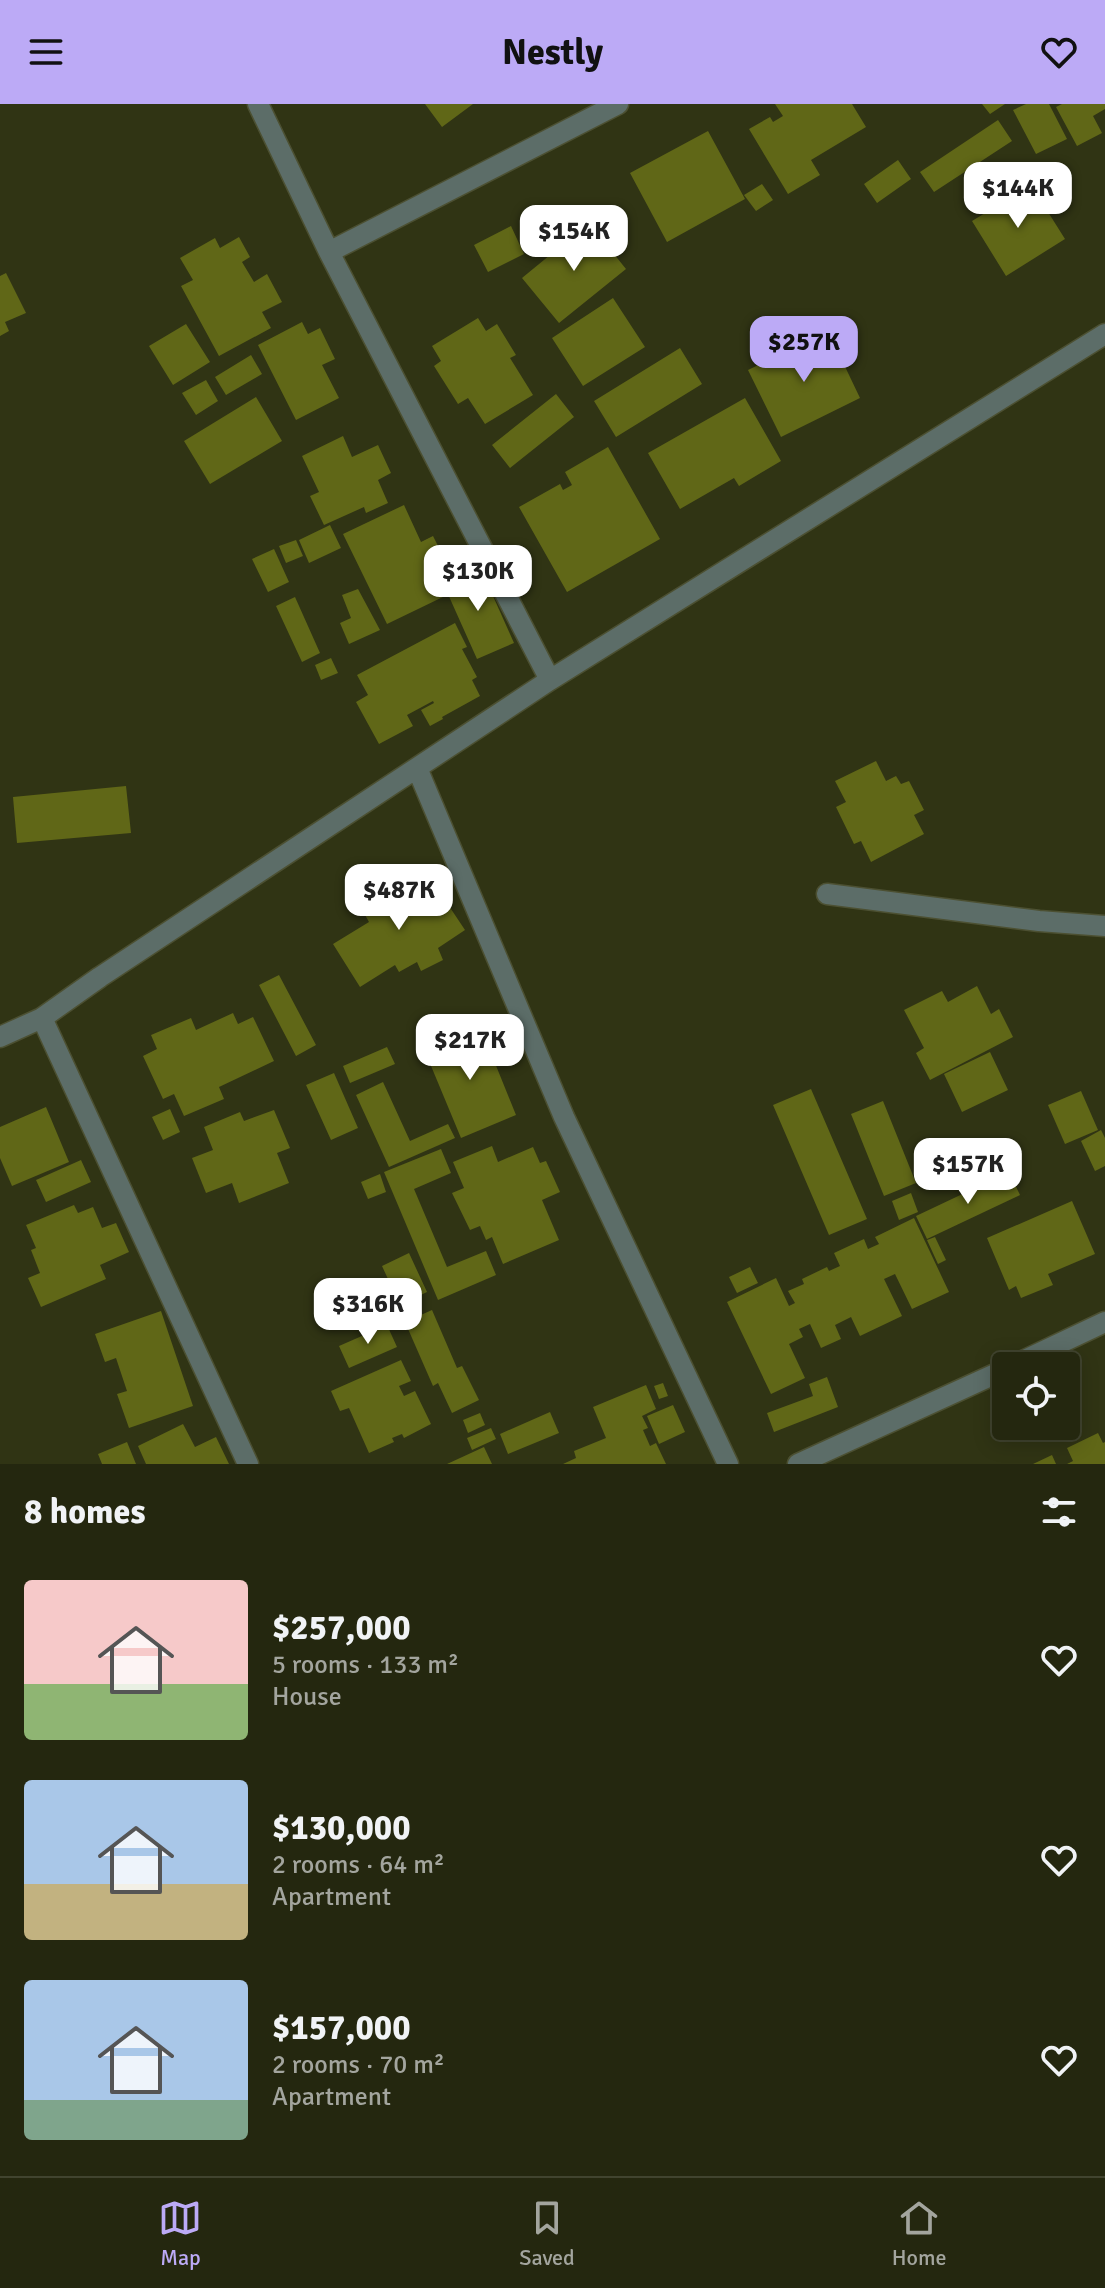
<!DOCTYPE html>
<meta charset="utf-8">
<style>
:root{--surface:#24270f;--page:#2c2f18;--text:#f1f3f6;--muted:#a3a59e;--line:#41442f;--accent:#bcaaf6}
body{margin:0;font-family:Signika,sans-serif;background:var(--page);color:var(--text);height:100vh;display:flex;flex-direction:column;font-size:30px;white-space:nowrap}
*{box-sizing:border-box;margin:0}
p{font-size:26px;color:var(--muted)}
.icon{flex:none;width:44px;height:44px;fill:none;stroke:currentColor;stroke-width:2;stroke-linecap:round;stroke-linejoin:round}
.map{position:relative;height:1360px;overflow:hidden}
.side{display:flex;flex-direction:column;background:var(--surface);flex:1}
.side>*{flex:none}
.controls{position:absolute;left:992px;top:1248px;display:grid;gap:16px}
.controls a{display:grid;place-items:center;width:88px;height:88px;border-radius:8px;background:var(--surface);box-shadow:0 4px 20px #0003,0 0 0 2px var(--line);font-size:40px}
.price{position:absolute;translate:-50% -68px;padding:0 18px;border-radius:16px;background:#fff;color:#222;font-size:26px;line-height:52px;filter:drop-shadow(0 2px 4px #0008)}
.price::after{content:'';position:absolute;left:50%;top:48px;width:24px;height:18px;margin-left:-12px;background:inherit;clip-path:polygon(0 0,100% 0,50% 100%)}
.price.active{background:var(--accent);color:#111}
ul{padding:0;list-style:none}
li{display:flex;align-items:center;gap:24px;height:200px;padding:0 24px}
li span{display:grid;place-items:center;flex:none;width:224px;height:160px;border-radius:8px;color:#555}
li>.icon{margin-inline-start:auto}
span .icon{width:96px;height:96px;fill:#fffc;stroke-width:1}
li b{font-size:34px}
h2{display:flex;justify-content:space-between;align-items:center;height:96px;padding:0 24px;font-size:34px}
header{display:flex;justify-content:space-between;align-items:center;height:104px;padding:0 24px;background:var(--accent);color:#111;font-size:36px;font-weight:700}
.dock{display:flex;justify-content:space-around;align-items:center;height:112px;border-top:2px solid var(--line);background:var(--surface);font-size:22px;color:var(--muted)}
.dock a{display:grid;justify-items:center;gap:4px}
.dock .active{color:var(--accent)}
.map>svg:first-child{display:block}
.building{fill:#606717}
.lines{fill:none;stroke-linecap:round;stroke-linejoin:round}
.minor-casing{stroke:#4c5032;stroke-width:23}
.minor{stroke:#5c6d68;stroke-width:20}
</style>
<header><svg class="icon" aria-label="menu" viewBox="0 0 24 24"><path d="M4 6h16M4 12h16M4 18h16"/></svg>Nestly<svg class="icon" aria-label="heart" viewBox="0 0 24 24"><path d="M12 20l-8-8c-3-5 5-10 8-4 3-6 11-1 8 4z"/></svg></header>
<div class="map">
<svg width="1105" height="1360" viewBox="0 0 1105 1360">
<rect width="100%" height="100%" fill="#303414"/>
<path class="building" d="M425,0H473L442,23Z
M775,0H852L866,23L811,56L820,71L788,90L749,25L770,13L773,18L783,12Z
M982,0H1005L990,10Z
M1026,0H1049L1067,35L1036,50L1013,6Z
M1062,0H1105V5L1093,12L1102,29L1077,42L1056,3Z
M998,16L1012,37L934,88L920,68Z
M708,27L745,95L667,138L630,69Z
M898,56L911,75L877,99L864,80Z
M762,80L773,96L756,107L744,91Z
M1031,81L1065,135L1006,172L972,117Z
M589,119L626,165L559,219L522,174Z
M511,122L524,150L488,168L474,141Z
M239,133L250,153L242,158L254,178L267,170L282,198L262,208L271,224L219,252L181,182L193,176L180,154L215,134L220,144Z
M6,169L26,209L5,218L9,227L0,232V172Z
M613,194L645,243L583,282L552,234Z
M478,214L486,227L497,220L516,251L510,254L533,291L485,320L468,294L458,300L434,262L441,257L432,242Z
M302,218L308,230L320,224L335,255L322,261L339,294L296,316L258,241Z
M186,220L210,258L173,281L149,242Z
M828,227L860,294L781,333L748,266Z
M680,244L702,280L616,333L594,297Z
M251,251L262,270L226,291L215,273Z
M206,276L218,297L196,311L182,289Z
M556,290L574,313L510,364L492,341Z
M256,293L282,337L210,380L184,337Z
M745,294L781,357L739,382L734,374L680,405L648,349Z
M343,332L352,353L378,341L391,369L378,376L388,399L366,409L364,403L324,421L310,392L319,388L302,352Z
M608,343L660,435L567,488L519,403L560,380L563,386L572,381L565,368Z
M404,401L421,438L433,432L450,466L436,472L445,492L387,520L343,430Z
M330,421L341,444L309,459L299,436Z
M296,436L303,452L286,459L279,442Z
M274,445L289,478L268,488L252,455Z
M480,463L514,539L477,555L443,479Z
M358,485L380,526L349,540L340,519L351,514L342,491Z
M295,493L320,549L302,558L276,502Z
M455,519L467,543L462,545L477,573L472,576L480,592L442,613L443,615L430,622L421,606L434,599L433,597L407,611L413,622L379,640L356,598L368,591L357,571Z
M331,554L338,569L321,576L315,561Z
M876,657L886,677L896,672L901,680L909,677L924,706L914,711L924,730L871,758L861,737L854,740L836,703L846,698L835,677Z
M126,682L131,729L17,739L13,693Z
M409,772L418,787L422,785L426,791L437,784L465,826L438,844L443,856L421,867L417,858L399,868L395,861L360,883L333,840L369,818L360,802Z
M279,871L316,941L296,952L259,881Z
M977,882L991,910L999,905L1013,933L930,976L916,949L924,944L904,906L942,887L948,898Z
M233,909L238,920L253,913L274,957L219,983L224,995L184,1012L174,990L163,995L143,952L157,945L151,931L191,914L196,926Z
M480,922L516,1011L461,1034L424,945Z
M387,943L395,960L350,979L343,962Z
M990,948L1008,986L962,1008L944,970Z
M334,969L358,1024L331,1036L306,981Z
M383,978L410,1037L448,1020L455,1034L389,1063L356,991Z
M811,985L867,1115L829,1131L773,1001Z
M1081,987L1098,1026L1065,1040L1048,1001Z
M883,997L916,1079L884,1092L851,1010Z
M46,1003L69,1058L12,1082L0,1054V1023Z
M170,1005L180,1028L163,1036L152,1013Z
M274,1006L290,1044L277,1049L289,1079L239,1099L232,1079L206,1089L192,1054L213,1046L204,1023L240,1008L244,1017Z
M1101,1026L1105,1034V1062L1095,1067L1081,1037Z
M492,1042L498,1058L533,1043L540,1059L546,1057L560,1088L542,1096L559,1136L503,1160L492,1133L486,1136L480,1122L470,1126L452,1089L464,1084L453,1058Z
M441,1045L451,1069L414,1085L447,1163L486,1147L496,1171L438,1196L384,1068Z
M81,1056L91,1078L46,1098L36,1076Z
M1009,1068L1020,1091L927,1135L916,1112Z
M380,1070L386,1088L368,1095L361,1078Z
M911,1089L918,1108L899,1116L892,1097Z
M1072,1097L1095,1150L1048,1170L1053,1181L1021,1194L1016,1182L1009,1186L987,1134Z
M74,1101L78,1109L93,1103L102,1124L116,1119L129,1148L100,1161L106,1175L41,1203L28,1174L40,1169L31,1146L36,1144L26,1121Z
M914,1114L949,1188L912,1205L895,1170L884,1175L902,1212L860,1232L851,1213L835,1221L841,1235L821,1244L810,1220L799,1225L803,1233L789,1240L805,1274L771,1290L727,1198L776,1174L789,1202L795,1199L788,1187L804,1180L802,1175L827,1163L829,1167L840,1162L834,1149L864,1135L868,1145L879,1140L875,1133Z
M935,1133L946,1156L938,1160L927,1136Z
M409,1149L427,1188L400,1201L382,1162Z
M750,1163L758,1179L737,1189L729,1173Z
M432,1206L457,1264L462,1262L479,1296L452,1309L438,1279L433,1282L405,1218Z
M161,1207L193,1302L129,1324L117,1290L127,1287L116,1254L105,1258L95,1230Z
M387,1221L397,1243L349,1264L339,1242Z
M401,1256L411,1277L399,1282L404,1292L415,1287L431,1320L404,1334L402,1330L392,1334L394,1338L369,1349L349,1304L340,1307L331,1287Z
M827,1273L838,1303L774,1328L767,1309L813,1292L809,1280Z
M663,1279L668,1292L659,1295L654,1282Z
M646,1281L656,1305L642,1312L648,1324L643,1326L650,1342L656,1339L666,1360H563L576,1354L574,1347L606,1334L593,1303Z
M673,1301L685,1328L659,1340L647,1312Z
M550,1308L559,1329L508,1350L500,1330Z
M480,1309L485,1321L468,1329L463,1316Z
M183,1320L195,1343L216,1333L229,1360H146L138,1342Z
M491,1324L496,1335L472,1346L467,1334Z
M1098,1329L1103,1339L1105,1338V1360H1067L1073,1357L1067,1344Z
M127,1338L136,1360H102L98,1350Z
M484,1343L492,1360H447Z
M1052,1351L1056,1360H1033Z"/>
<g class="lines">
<g class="minor-casing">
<path id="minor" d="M258,0L329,148L550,576
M329,148L618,0
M417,664L564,1013L728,1360
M827,790L1039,817L1105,822
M42,914L248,1360
M0,933L42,914L100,873L550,576L1105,230
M1012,1262L1105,1218
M798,1360L1006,1265"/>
</g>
<use href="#minor" class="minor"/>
</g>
</svg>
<div class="controls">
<a><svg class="icon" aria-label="locate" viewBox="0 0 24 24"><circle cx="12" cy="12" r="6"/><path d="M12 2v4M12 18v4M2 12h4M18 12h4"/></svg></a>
</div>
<b class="price" style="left:1018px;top:126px">$144K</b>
<b class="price" style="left:574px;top:169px">$154K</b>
<b class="price active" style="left:804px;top:280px">$257K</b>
<b class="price" style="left:478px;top:509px">$130K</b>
<b class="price" style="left:399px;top:828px">$487K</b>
<b class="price" style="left:470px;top:978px">$217K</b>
<b class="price" style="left:968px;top:1102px">$157K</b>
<b class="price" style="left:368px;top:1242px">$316K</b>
</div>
<section class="side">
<h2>8 homes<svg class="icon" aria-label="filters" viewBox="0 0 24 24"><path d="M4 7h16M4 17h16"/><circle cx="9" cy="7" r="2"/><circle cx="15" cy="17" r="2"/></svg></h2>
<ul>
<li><span style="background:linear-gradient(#f6c9c9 65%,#8fb573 0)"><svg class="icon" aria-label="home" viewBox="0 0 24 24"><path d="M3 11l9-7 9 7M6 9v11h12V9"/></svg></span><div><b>$257,000</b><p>5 rooms · 133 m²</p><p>House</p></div><svg class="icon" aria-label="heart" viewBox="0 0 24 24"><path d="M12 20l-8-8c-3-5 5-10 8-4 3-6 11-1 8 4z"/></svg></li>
<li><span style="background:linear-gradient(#a9c7e8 65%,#c2b280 0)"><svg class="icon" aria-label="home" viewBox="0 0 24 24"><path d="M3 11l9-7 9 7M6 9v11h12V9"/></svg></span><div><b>$130,000</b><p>2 rooms · 64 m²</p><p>Apartment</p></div><svg class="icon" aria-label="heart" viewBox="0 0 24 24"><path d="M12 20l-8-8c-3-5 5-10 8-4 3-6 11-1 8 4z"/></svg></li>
<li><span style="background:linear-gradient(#a9c7e8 75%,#7fa58c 0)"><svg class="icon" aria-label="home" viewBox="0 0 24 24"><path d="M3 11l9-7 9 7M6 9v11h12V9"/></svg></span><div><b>$157,000</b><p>2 rooms · 70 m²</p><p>Apartment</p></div><svg class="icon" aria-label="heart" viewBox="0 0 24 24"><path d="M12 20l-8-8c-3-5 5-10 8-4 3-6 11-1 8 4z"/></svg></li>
</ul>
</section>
<nav class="dock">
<a class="active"><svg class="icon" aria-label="map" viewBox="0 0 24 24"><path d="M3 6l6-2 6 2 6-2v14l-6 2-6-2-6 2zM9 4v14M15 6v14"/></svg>Map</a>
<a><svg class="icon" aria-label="saved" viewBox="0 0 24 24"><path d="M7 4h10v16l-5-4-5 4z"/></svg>Saved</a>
<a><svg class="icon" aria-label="home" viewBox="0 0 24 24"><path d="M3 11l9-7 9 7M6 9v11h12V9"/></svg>Home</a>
</nav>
